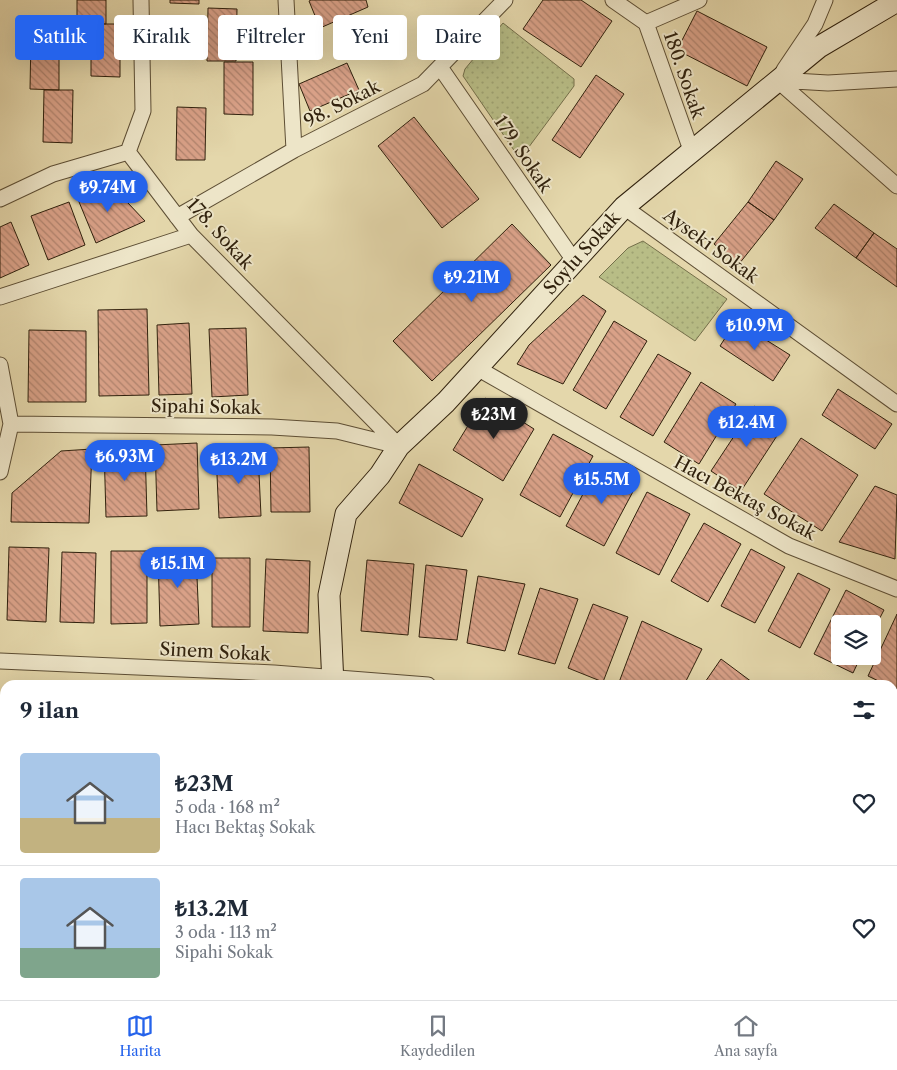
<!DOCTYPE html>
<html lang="tr">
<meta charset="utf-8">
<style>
:root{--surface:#fff;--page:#f6f6f7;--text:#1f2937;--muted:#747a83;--line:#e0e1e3;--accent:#2563eb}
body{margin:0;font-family:"Libre Caslon Text",serif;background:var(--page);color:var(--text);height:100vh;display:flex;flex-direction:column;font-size:19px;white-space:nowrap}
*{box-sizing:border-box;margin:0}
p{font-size:16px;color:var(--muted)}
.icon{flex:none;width:28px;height:28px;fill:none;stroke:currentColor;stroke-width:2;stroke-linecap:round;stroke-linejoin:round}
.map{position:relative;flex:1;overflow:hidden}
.side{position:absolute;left:0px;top:680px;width:898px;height:320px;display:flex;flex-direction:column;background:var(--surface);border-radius:15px 15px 0 0;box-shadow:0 5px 20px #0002}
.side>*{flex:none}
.hud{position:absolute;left:15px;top:15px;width:500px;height:45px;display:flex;gap:10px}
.tools{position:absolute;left:831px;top:615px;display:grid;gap:10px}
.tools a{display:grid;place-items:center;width:50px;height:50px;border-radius:5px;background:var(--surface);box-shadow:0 5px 20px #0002;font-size:25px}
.price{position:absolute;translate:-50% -42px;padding:0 11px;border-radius:18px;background:var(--accent);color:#fff;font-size:16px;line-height:32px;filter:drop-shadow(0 1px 2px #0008)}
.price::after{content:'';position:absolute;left:50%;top:30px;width:15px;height:11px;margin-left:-8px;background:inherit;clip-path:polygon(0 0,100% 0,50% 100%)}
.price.current{background:#222;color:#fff}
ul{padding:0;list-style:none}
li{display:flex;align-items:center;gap:15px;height:125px;padding:0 20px}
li+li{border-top:1px solid var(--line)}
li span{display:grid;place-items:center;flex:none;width:140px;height:100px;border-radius:5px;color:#555}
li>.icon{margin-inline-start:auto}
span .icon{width:60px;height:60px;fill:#fffc;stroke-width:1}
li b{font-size:21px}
h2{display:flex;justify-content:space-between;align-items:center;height:60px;padding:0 20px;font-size:21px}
.pill{padding:0 18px;border-radius:5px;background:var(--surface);box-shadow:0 5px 20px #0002;font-size:18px;line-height:45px}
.pill.current{background:var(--accent);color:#fff}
.dock{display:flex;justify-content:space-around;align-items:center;height:70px;border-top:1px solid var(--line);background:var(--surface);font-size:14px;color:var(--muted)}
.dock a{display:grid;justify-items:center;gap:2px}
.dock .current{color:var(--accent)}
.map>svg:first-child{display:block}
.grass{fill:url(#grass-dots);stroke:#746f4a}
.building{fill:url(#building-back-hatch);stroke:#30210d}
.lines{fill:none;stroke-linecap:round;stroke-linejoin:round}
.street-casing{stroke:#5d4e34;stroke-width:17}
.secondary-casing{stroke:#30210d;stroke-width:23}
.street{stroke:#ede5c8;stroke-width:15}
.secondary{stroke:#ede5c8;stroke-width:21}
.labels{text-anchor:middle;stroke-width:4;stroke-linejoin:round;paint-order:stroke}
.street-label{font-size:18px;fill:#30210d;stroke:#ede5c8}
</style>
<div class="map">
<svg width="897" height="1000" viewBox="0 0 897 1000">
<defs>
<pattern id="grass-dots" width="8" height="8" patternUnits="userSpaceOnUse" patternTransform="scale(1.25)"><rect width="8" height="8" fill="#b8bd86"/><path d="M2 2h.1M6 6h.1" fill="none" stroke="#9ea272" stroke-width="1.8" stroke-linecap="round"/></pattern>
<pattern id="building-back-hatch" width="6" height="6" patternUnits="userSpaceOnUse" patternTransform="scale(1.25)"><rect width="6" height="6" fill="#d9a188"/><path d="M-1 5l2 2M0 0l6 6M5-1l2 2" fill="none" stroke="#b0836e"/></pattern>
</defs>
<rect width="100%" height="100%" fill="#e4d7ab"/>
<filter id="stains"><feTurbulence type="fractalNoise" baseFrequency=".004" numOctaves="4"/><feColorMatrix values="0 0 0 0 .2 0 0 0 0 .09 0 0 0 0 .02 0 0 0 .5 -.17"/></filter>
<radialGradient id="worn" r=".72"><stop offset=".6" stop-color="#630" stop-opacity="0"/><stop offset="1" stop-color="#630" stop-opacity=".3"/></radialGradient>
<path class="grass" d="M503,23L574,79V86L520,159L463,76L465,69Z
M643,241L727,299L695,341L599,277L628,248Z"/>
<path class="building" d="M77,0H106V24L77,23Z
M170,0H199V4L170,3Z
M311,0H366L368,7L320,28L309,1Z
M543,0H581L612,21L581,67L523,29Z
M208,8L237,9L236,61H207Z
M697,11L767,47L747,86L677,50Z
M91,24H120V77L91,76Z
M31,37H59V90L30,89Z
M224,62H253V115L224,114Z
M347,63L359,90L310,111L299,84Z
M596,75L624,94L580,158L552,140Z
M44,90H73L72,143L43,142Z
M177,107L206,108L205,160H176Z
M414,117L479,199L442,228L378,146Z
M776,161L803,179L774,220L748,202Z
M111,185L145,221L96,243L77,197Z
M69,202L85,245L48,260L31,216Z
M748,202L774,220L739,264L714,244Z
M834,204L874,233L856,258L815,228Z
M11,222L29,265L0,278V227Z
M512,224L551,265L432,381L393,341Z
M874,233L897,249V287L856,258Z
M583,295L606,311L563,384L517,364L529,345Z
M147,309L149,395L99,396L98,310Z
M614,321L647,341L606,409L573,390Z
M736,321L790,355L773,381L720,346Z
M189,323L192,394L159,395L157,325Z
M246,328L248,395L212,397L209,329Z
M29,330L86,331V402H28Z
M658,354L691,373L653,436L620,417Z
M701,382L736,404L699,464L664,442Z
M838,389L892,424L875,449L822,415Z
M485,398L534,429L503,481L453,450Z
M754,406L784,425L741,491L711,471Z
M553,434L593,456L560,517L520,495Z
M801,438L858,475L822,531L764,494Z
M197,443L199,509L157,511L155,445Z
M145,446L147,516L106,517L104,447Z
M309,447L310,512H271L270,448Z
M92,449L89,523L11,522L12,493L61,451Z
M258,452L261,516L219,518L216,454Z
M419,464L483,499L462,537L399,503Z
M599,464L637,484L604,546L566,526Z
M875,486L897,495L895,559L839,542Z
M647,492L690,514L659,575L616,553Z
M704,523L741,544L708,602L671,581Z
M9,547L49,548L46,622L7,620Z
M751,549L785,567L755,623L721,606Z
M111,551H147V623L111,624Z
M62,552L96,553L94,623L60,622Z
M196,553L199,624L160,626L158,554Z
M212,558H250V627H212Z
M266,559L310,561L308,633L263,631Z
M367,560L414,564L408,635L361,631Z
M426,565L467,570L457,640L419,637Z
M798,573L830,589L800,648L768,631Z
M478,576L525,584L505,651L467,643Z
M540,588L578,599L555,664L518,654Z
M846,590L884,610L872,633V624H840V656H861L853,673L814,654Z
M593,604L628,617L603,682L568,668Z
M897,614V689L892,685H887L868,676Z
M642,621L702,649L684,685H618Z
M721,659L756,685H703Z
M897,805V877L892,874V811Z
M897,974V1000H864L871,995H892V977Z
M72,995H107V1000H72Z
M119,995H155L156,1000H120Z
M174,995H248L249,1000H175Z
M269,995H300V997L291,1000H270Z
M458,995H489L494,1000H452Z
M508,995H559L554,1000H513Z
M624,995H671L674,1000H627Z
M689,995H727L720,1000H692Z"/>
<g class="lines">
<g class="street-casing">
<path id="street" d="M286,0L294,150
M613,0L646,23L691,150
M646,23L699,0
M440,67L575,262
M784,70L815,24L825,0
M777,80L897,186
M777,80L828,83L897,79
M128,152L191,235L399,446
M128,152L143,111L141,0
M0,199L53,174L128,152
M624,207L897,404
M177,217L294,150L423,84L505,0
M0,297L191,235
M0,365L11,424L0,472
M477,368L789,546L897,589
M11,424L272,427L337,431L398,446
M0,661L274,673L428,685
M0,849H5
M892,924L897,928"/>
</g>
<g class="secondary-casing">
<path id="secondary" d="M333,685L329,595L346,514L380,475L399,446L446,402L624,207L819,47L897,1
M892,941L897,939
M395,995L397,1000
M796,1000L805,995"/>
</g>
<use href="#street" class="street"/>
<use href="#secondary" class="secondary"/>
</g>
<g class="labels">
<g class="street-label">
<text transform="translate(684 75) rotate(71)" y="6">180. Sokak</text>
<text transform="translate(342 104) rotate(-27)" y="6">98. Sokak</text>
<text transform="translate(523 154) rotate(56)" y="6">179. Sokak</text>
<text transform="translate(220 234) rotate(48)" y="6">178. Sokak</text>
<text transform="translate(711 246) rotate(36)" y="6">Ayseki Sokak</text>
<text transform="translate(582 253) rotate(-48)" y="6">Soylu Sokak</text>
<text transform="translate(206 407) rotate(1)" y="6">Sipahi Sokak</text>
<text transform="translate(745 498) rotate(28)" y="6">Hacı Bektaş Sokak</text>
<text transform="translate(215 652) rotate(3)" y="6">Sinem Sokak</text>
</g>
</g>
<rect width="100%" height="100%" filter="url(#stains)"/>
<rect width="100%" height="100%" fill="url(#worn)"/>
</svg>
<div class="tools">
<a><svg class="icon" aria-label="layers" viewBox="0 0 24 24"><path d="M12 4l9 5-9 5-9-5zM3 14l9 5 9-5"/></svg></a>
</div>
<b class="price" style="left:108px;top:213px">₺9.74M</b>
<b class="price" style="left:472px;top:303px">₺9.21M</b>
<b class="price" style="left:755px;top:351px">₺10.9M</b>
<b class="price current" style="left:494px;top:440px">₺23M</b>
<b class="price" style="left:747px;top:448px">₺12.4M</b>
<b class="price" style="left:125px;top:482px">₺6.93M</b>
<b class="price" style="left:239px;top:485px">₺13.2M</b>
<b class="price" style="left:602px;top:505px">₺15.5M</b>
<b class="price" style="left:178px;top:589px">₺15.1M</b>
<div class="hud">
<a class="pill current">Satılık</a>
<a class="pill">Kiralık</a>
<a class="pill">Filtreler</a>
<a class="pill">Yeni</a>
<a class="pill">Daire</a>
</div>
<section class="side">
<h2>9 ilan<svg class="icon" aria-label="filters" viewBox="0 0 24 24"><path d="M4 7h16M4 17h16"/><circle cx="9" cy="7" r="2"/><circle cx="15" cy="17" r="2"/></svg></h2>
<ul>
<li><span style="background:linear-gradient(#a9c7e8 65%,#c2b280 0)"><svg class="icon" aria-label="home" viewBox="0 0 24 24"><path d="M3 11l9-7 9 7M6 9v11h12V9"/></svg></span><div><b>₺23M</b><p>5 oda · 168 m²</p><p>Hacı Bektaş Sokak</p></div><svg class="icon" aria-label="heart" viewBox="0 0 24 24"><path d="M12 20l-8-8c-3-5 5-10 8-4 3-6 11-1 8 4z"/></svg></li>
<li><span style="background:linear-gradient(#a9c7e8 70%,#7fa58c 0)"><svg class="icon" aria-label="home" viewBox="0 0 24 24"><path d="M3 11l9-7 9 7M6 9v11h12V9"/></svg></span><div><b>₺13.2M</b><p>3 oda · 113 m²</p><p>Sipahi Sokak</p></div><svg class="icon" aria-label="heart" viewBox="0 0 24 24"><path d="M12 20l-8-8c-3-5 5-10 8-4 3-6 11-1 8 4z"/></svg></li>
</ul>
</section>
</div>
<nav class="dock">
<a class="current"><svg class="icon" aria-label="map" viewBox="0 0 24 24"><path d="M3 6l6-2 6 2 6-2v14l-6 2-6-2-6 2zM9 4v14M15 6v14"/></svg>Harita</a>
<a><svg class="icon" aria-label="saved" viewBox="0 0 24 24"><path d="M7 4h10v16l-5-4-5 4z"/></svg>Kaydedilen</a>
<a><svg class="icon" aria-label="home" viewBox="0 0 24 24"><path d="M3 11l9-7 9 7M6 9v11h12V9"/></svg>Ana sayfa</a>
</nav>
